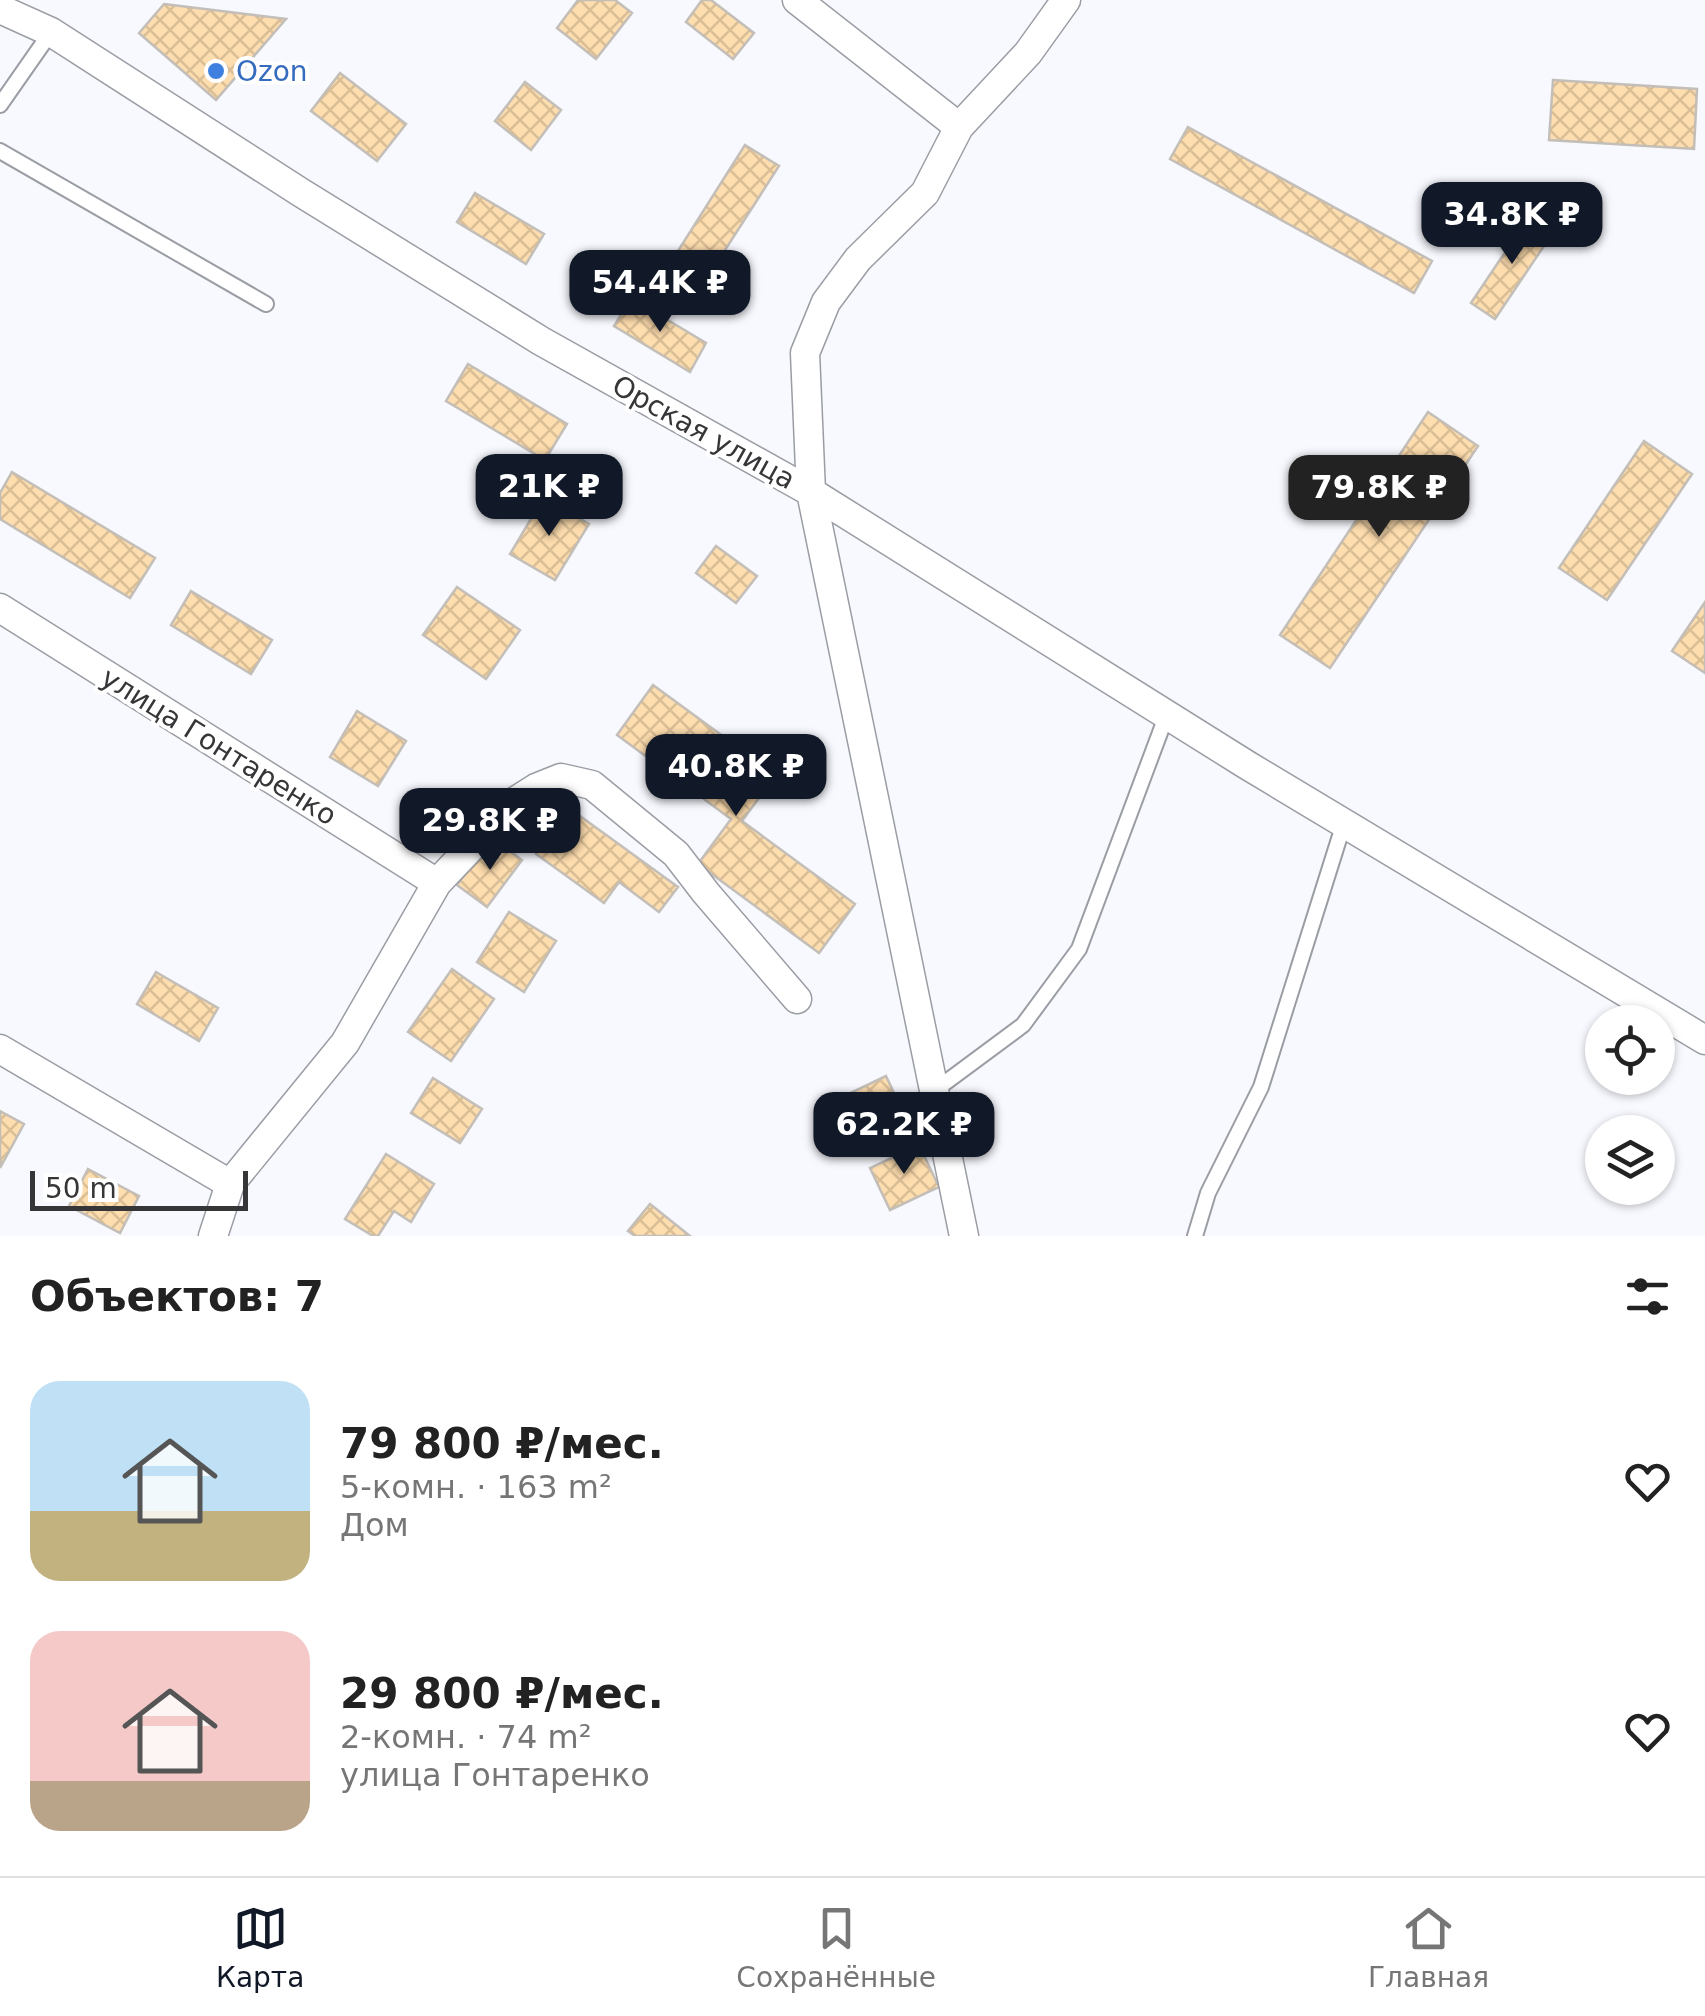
<!DOCTYPE html>
<html lang="ru">
<meta charset="utf-8">
<style>
:root{--surface:#fff;--page:#f6f6f6;--text:#222;--muted:#767676;--line:#e0e0e0;--accent:#111827}
body{margin:0;font-family:"DejaVu Sans",sans-serif;background:var(--page);color:var(--text);height:100vh;display:flex;flex-direction:column;font-size:38px;white-space:nowrap}
*{box-sizing:border-box;margin:0}
p{font-size:32px;color:var(--muted)}
.icon{flex:none;width:55px;height:55px;fill:none;stroke:currentColor;stroke-width:2;stroke-linecap:round;stroke-linejoin:round}
.map{position:relative;height:1236px;overflow:hidden}
.panel{display:flex;flex-direction:column;background:var(--surface);flex:1}
.panel>*{flex:none}
.buttons{position:absolute;left:1585px;top:1005px;display:grid;gap:20px}
.buttons a{display:grid;place-items:center;width:90px;height:90px;border-radius:50%;background:var(--surface);box-shadow:0 2px 8px #0004;font-size:50px}
.scale{position:absolute;left:30px;bottom:25px;width:218px;box-sizing:border-box;padding-left:10px;border:5px solid #363639;border-top:0;font-size:28px;line-height:35px;white-space:nowrap;color:#363639;-webkit-text-stroke:8px #fff;paint-order:stroke}
.price{position:absolute;translate:-50% -85px;padding:0 22px;border-radius:20px;background:var(--accent);color:#fff;font-size:32px;line-height:65px;filter:drop-shadow(0 2px 5px #0008)}
.price::after{content:'';position:absolute;left:50%;top:60px;width:30px;height:22px;margin-left:-15px;background:inherit;clip-path:polygon(0 0,100% 0,50% 100%)}
.price.active{background:#222;color:#fff}
ul{padding:0;list-style:none}
li{display:flex;align-items:center;gap:30px;height:250px;padding:0 30px}
li span{display:grid;place-items:center;flex:none;width:280px;height:200px;border-radius:30px;color:#555}
li>.icon{margin-inline-start:auto}
span .icon{width:120px;height:120px;fill:#fffc;stroke-width:1}
li b{font-size:42px}
h2{display:flex;justify-content:space-between;align-items:center;height:120px;padding:0 30px;font-size:42px}
.menu{display:flex;justify-content:space-around;align-items:center;height:140px;border-top:2px solid var(--line);background:var(--surface);font-size:28px;color:var(--muted)}
.menu a{display:grid;justify-items:center;gap:5px}
.menu .active{color:var(--accent)}
.map>svg:first-child{display:block}
.building{fill:url(#building-cross-hatch);stroke:#c3beb8;stroke-width:2.5}
.lines{fill:none;stroke-linecap:round;stroke-linejoin:round}
.service-casing{stroke:#9b9da5;stroke-width:18}
.minor-casing{stroke:#9b9da5;stroke-width:31}
.service{stroke:#fff;stroke-width:14}
.minor{stroke:#fff;stroke-width:28}
.shop-dot{fill:#3f7fe0;stroke:#fff;stroke-width:4}
.labels{text-anchor:middle;stroke-width:8;stroke-linejoin:round;paint-order:stroke}
.shop-label{font-size:28px;fill:#366cbe;stroke:#fff;text-anchor:start}
.street-label{font-size:28px;fill:#363639;stroke:#fff}
</style>
<div class="map">
<svg width="1705" height="1236" viewBox="0 0 1705 1236">
<defs>
<pattern id="building-cross-hatch" width="8" height="8" patternUnits="userSpaceOnUse" patternTransform="scale(2.5)"><rect width="8" height="8" fill="#feddae"/><path d="M0 0l8 8M0 8l8-8" fill="none" stroke="#dabe96"/></pattern>
</defs>
<rect width="100%" height="100%" fill="#f8f9fe"/>
<path class="building" d="M578,0H615L632,13L596,59L557,28Z
M702,0H711L754,33L733,59L686,22Z
M164,4L286,19L216,100L139,33Z
M340,73L406,124L377,161L311,111Z
M1553,80L1697,89L1694,149L1549,140Z
M525,82L561,110L531,150L495,121Z
M1188,127L1432,261L1414,293L1170,159Z
M745,145L779,166L709,275L676,254Z
M475,193L544,234L526,264L457,222Z
M1530,215L1554,231L1495,319L1471,303Z
M631,298L706,343L690,372L614,326Z
M468,364L567,424L545,460L446,401Z
M1428,412L1478,446L1330,668L1280,635Z
M1644,441L1692,474L1607,600L1559,568Z
M12,472L155,558L130,598L0,519V493Z
M544,497L589,524L555,580L510,554Z
M716,546L757,576L736,603L696,573Z
M457,587L520,630L486,679L423,635Z
M191,591L272,640L251,674L171,625Z
M1705,602V673L1672,651Z
M653,685L776,775L742,821L855,904L819,953L698,864L731,819L617,735Z
M357,711L406,741L378,786L330,757Z
M569,808L678,887L659,912L619,882L604,903L536,854Z
M492,838L522,860L487,907L457,885Z
M509,912L556,941L524,992L477,962Z
M452,969L494,999L451,1061L408,1032Z
M156,972L218,1008L199,1041L137,1004Z
M886,1076L911,1129L870,1149L844,1096Z
M433,1078L482,1109L460,1143L411,1113Z
M0,1111L24,1124L0,1168Z
M919,1145L939,1187L890,1210L870,1168Z
M386,1154L434,1184L411,1222L394,1211L378,1236H373L345,1219Z
M88,1169L139,1196L120,1233L69,1206Z
M650,1204L690,1236H635L628,1231Z"/>
<g class="lines">
<g class="service-casing">
<path id="service" d="M0,105L51,32
M0,151L266,304
M934,1091L1023,1025L1079,949L1167,714
M1195,1236L1208,1193L1261,1087L1344,823"/>
</g>
<g class="minor-casing">
<path id="minor" d="M797,0L959,127
M0,9L51,32L300,192L541,341L811,492L1247,765L1705,1040
M0,608L437,883
M0,1049L230,1184
M213,1236L230,1184L345,1043L437,883L514,802L536,788L561,778L592,785L676,854L706,893L797,999
M964,1236L811,492L805,353L826,302L858,259L925,193L959,127L1028,53L1066,0"/>
</g>
<use href="#service" class="service"/>
<use href="#minor" class="minor"/>
</g>
<circle class="shop-dot" cx="216" cy="71" r="10"/>
<g class="labels">
<g class="shop-label">
<text x="236" y="81">Ozon</text>
</g>
<g class="street-label">
<text transform="translate(704 432) rotate(29)" y="10">Орская улица</text>
<text transform="translate(219 746) rotate(32)" y="10">улица Гонтаренко</text>
</g>
</g>
</svg>
<div class="buttons">
<a><svg class="icon" aria-label="locate" viewBox="0 0 24 24"><circle cx="12" cy="12" r="6"/><path d="M12 2v4M12 18v4M2 12h4M18 12h4"/></svg></a>
<a><svg class="icon" aria-label="layers" viewBox="0 0 24 24"><path d="M12 4l9 5-9 5-9-5zM3 14l9 5 9-5"/></svg></a>
</div>
<div class="scale">50 m</div>
<b class="price" style="left:1512px;top:267px">34.8K ₽</b>
<b class="price" style="left:660px;top:335px">54.4K ₽</b>
<b class="price" style="left:549px;top:539px">21K ₽</b>
<b class="price active" style="left:1379px;top:540px">79.8K ₽</b>
<b class="price" style="left:736px;top:819px">40.8K ₽</b>
<b class="price" style="left:490px;top:873px">29.8K ₽</b>
<b class="price" style="left:904px;top:1177px">62.2K ₽</b>
</div>
<section class="panel">
<h2>Объектов: 7<svg class="icon" aria-label="filters" viewBox="0 0 24 24"><path d="M4 7h16M4 17h16"/><circle cx="9" cy="7" r="2"/><circle cx="15" cy="17" r="2"/></svg></h2>
<ul>
<li><span style="background:linear-gradient(#bfe0f5 65%,#c2b280 0)"><svg class="icon" aria-label="home" viewBox="0 0 24 24"><path d="M3 11l9-7 9 7M6 9v11h12V9"/></svg></span><div><b>79 800 ₽/мес.</b><p>5-комн. · 163 m²</p><p>Дом</p></div><svg class="icon" aria-label="heart" viewBox="0 0 24 24"><path d="M12 20l-8-8c-3-5 5-10 8-4 3-6 11-1 8 4z"/></svg></li>
<li><span style="background:linear-gradient(#f6c9c9 75%,#b9a48a 0)"><svg class="icon" aria-label="home" viewBox="0 0 24 24"><path d="M3 11l9-7 9 7M6 9v11h12V9"/></svg></span><div><b>29 800 ₽/мес.</b><p>2-комн. · 74 m²</p><p>улица Гонтаренко</p></div><svg class="icon" aria-label="heart" viewBox="0 0 24 24"><path d="M12 20l-8-8c-3-5 5-10 8-4 3-6 11-1 8 4z"/></svg></li>
</ul>
</section>
<nav class="menu">
<a class="active"><svg class="icon" aria-label="map" viewBox="0 0 24 24"><path d="M3 6l6-2 6 2 6-2v14l-6 2-6-2-6 2zM9 4v14M15 6v14"/></svg>Карта</a>
<a><svg class="icon" aria-label="saved" viewBox="0 0 24 24"><path d="M7 4h10v16l-5-4-5 4z"/></svg>Сохранённые</a>
<a><svg class="icon" aria-label="home" viewBox="0 0 24 24"><path d="M3 11l9-7 9 7M6 9v11h12V9"/></svg>Главная</a>
</nav>
